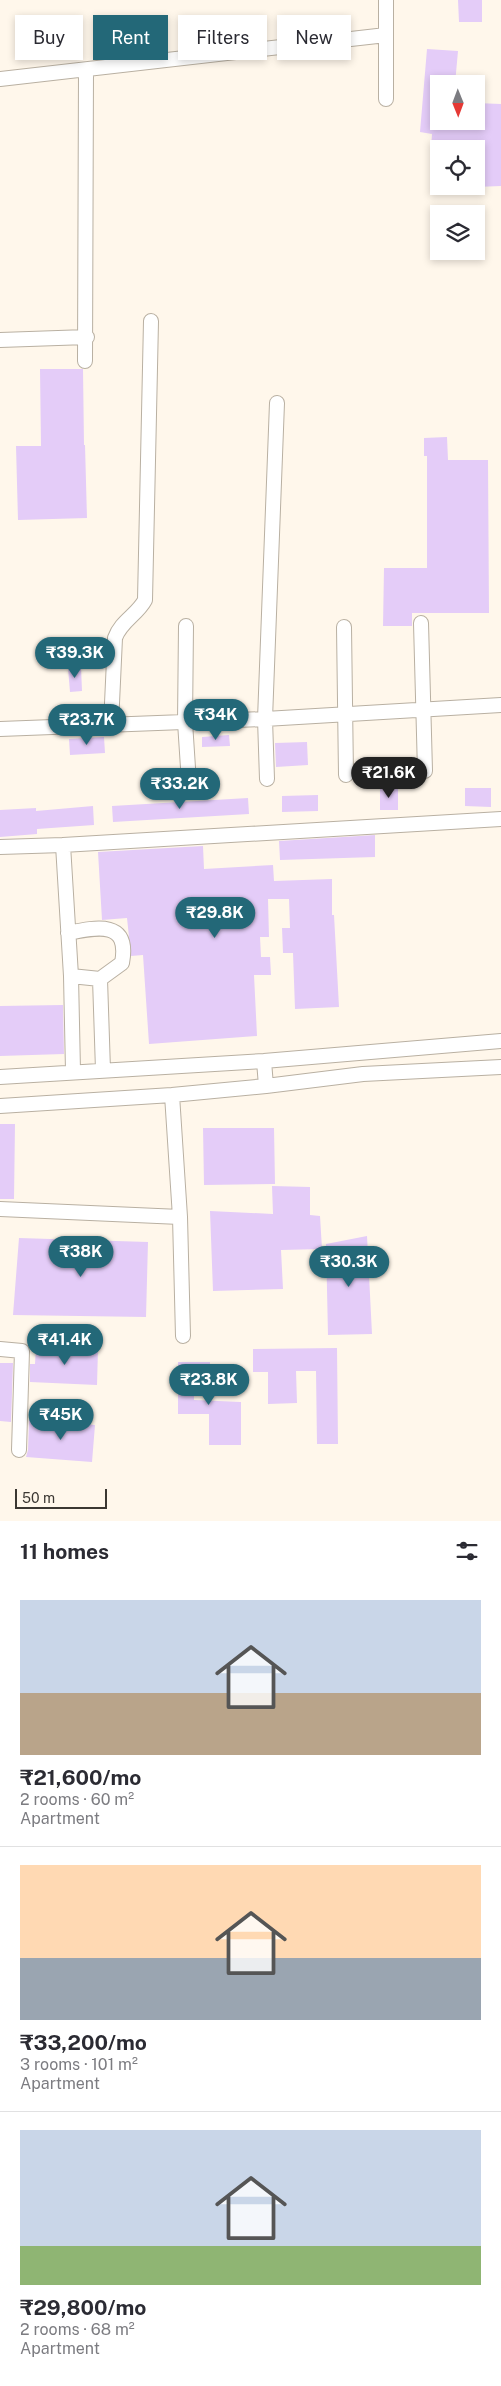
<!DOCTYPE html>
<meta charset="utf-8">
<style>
:root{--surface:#fff;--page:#f2f2f3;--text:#2b2b33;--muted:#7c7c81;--line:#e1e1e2;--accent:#236878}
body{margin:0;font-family:"Public Sans",sans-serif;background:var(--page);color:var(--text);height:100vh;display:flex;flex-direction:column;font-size:19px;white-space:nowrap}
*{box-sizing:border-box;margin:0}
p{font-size:16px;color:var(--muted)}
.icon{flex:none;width:28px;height:28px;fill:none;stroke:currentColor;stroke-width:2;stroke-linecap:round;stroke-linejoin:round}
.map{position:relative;height:1521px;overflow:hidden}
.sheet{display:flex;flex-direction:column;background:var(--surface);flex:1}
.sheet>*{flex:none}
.guide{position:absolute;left:15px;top:15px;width:471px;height:45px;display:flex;gap:10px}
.needle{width:32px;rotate:179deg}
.tools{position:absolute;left:430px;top:75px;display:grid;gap:10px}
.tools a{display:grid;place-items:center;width:55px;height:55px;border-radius:0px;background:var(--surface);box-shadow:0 2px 8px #0003;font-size:25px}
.scale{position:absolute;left:15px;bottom:12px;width:92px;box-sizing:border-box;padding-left:5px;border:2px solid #3b3732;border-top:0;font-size:14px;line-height:18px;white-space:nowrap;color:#3b3732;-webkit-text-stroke:4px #fff7eb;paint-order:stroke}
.price{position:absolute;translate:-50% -42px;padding:0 11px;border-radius:18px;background:var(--accent);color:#fff;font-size:16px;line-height:32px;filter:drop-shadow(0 1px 2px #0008)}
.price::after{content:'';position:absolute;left:50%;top:30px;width:15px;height:11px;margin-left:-8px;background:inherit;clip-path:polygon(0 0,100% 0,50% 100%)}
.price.current{background:#222;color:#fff}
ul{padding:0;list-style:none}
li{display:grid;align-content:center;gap:10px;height:265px;padding:0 20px}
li+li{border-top:1px solid var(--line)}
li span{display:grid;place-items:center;height:155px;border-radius:0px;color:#555}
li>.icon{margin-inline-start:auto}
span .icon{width:90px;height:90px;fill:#fffc;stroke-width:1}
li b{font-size:21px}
h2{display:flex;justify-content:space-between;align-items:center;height:60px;padding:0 20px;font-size:21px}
.tag{padding:0 18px;border-radius:0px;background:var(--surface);box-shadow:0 2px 8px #0003;font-size:18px;line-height:45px}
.tag.current{background:var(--accent);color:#fff}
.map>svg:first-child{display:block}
.building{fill:#e4ccf8;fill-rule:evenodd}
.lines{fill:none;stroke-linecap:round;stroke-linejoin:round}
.minor-casing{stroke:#b9b0a2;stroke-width:16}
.minor{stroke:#fff;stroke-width:14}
</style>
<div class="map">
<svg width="501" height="1521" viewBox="0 0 501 1521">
<rect width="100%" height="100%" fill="#fff7eb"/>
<path class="building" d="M458,0H482V22H459Z
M427,49L458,51L455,84H439V121H476V103L501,104V186L476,187V149H431L432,134L420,132Z
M40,369H83L84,445H85L87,518L18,520L16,446H41Z
M447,437L448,460H488L489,613H412V626H383L384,568H427V456H424V438Z
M81,667L82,691L70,692L68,668Z
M229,735L230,746L202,747V737Z
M104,737L105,753L70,755L69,739Z
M307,742L308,765L276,767L275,743Z
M380,788H398V810H380Z
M465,788H491V807L465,806Z
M318,795V811L282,812V796Z
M248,798L249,814L113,822L112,806Z
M93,806L94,825L37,829V834L0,837V810L36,808V811Z
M375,835V857L280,860L279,841Z
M203,846L204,869L273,865L274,881L332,879V915H334L339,1007L295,1009L293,953H283L282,928H290L289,899H268L269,937H260L261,957H270L271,975H254L257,1036L149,1044L143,955L131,956L127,918L102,920L98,852ZM214,897L216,921L195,922V898Z
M63,1005L64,1054L0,1056V1006Z
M0,1124H15L14,1199H0Z
M203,1128H274L275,1184L204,1185Z
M272,1186L310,1187V1215L320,1216L322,1249L281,1250L283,1289L213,1291L210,1211L273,1214Z
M367,1236L372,1334L328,1335L326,1244Z
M19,1238L148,1242L146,1317L13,1315Z
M36,1346L98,1349L97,1385L30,1382V1364H35Z
M337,1348L338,1444H317L316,1371H296L297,1403L268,1404V1372H253V1349Z
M178,1362H210V1379H194V1400L241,1402V1445H209V1414H178Z
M0,1363H13L11,1422L0,1421Z
M29,1419L95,1425L92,1462L26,1457L28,1450Z"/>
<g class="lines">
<g class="minor-casing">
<path id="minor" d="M0,79L386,35
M386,99V0
M0,340L87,337
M85,361L86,70
M421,623L425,771
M186,626L185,722L189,783
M344,627L346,775
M111,725L115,638C121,621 137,615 145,600L151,321
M0,729L265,719L501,705
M267,779L265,719L277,403
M0,847L63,845
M68,933C97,927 130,920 122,963L100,979L103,1070
M71,976L100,979
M264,1061L266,1086
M73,1071L71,976L63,845L501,819
M0,1077L264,1061L501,1041
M172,1095L180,1217L183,1336
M0,1106L172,1095L266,1086L363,1074L501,1067
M0,1209L180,1217
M0,1349L22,1351L19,1450"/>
</g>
<use href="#minor" class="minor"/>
</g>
</svg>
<div class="tools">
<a><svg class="needle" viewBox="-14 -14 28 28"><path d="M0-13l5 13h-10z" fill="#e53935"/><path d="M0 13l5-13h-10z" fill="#7c7c81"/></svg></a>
<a><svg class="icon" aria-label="locate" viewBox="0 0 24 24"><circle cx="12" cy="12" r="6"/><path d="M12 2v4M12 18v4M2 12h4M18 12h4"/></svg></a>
<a><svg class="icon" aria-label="layers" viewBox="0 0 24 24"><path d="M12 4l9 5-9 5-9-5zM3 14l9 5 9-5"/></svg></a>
</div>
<div class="scale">50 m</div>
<b class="price" style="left:75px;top:679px">₹39.3K</b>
<b class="price" style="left:216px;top:741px">₹34K</b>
<b class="price" style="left:87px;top:746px">₹23.7K</b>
<b class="price current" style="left:389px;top:799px">₹21.6K</b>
<b class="price" style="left:180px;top:810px">₹33.2K</b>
<b class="price" style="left:215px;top:939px">₹29.8K</b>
<b class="price" style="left:81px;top:1278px">₹38K</b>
<b class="price" style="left:349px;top:1288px">₹30.3K</b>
<b class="price" style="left:65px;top:1366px">₹41.4K</b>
<b class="price" style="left:209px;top:1406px">₹23.8K</b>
<b class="price" style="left:61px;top:1441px">₹45K</b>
<div class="guide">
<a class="tag">Buy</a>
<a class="tag current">Rent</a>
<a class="tag">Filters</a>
<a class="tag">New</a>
</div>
</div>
<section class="sheet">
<h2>11 homes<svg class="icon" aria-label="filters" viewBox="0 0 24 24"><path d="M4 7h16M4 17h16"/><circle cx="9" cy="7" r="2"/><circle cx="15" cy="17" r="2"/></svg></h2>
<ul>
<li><span style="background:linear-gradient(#c9d6e8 60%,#b9a48a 0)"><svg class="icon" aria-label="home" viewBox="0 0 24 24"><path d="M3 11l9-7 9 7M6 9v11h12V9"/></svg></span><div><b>₹21,600/mo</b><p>2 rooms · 60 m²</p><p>Apartment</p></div></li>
<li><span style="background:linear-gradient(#ffd9b3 60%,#9aa5b1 0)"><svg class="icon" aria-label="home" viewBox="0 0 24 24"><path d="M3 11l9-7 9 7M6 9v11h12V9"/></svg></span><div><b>₹33,200/mo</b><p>3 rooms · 101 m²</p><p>Apartment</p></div></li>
<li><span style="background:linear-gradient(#c9d6e8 75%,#8fb573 0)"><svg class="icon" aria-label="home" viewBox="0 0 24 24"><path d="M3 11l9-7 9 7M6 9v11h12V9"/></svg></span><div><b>₹29,800/mo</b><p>2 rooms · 68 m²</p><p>Apartment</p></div></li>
</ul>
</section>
